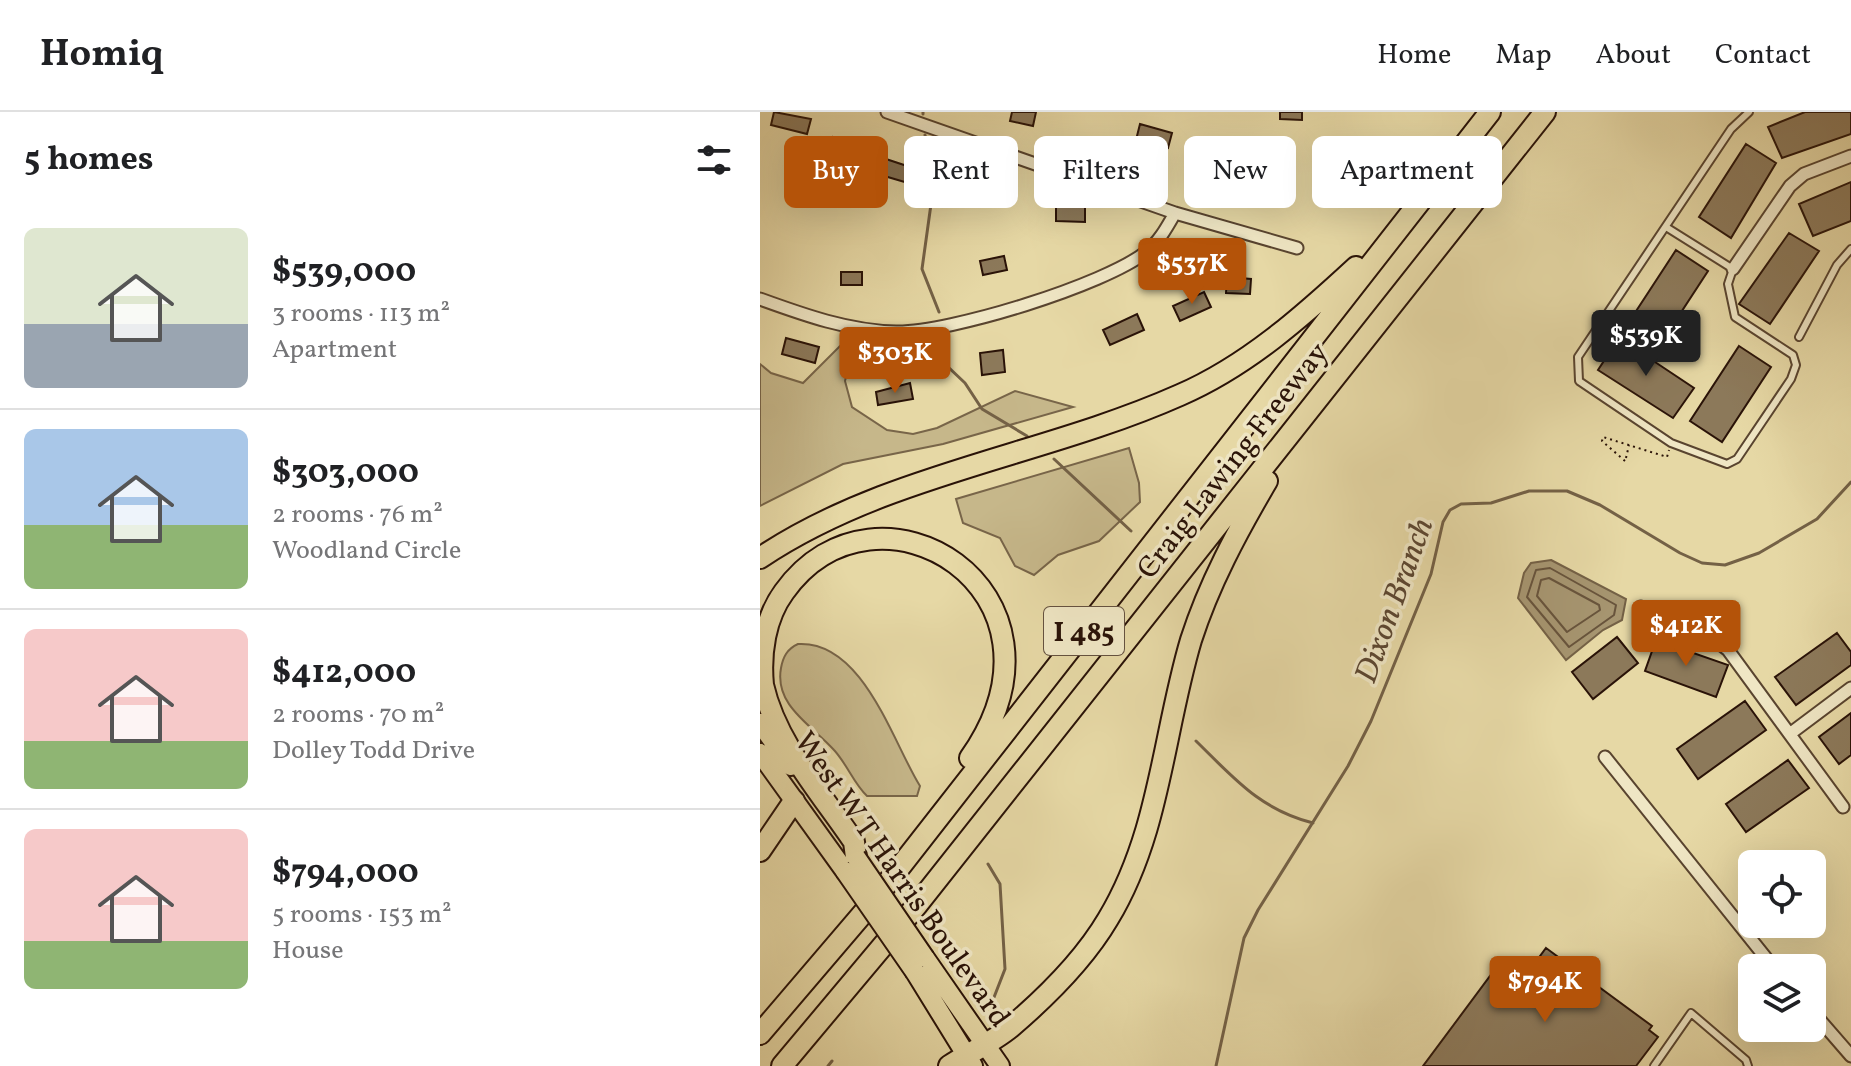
<!DOCTYPE html>
<meta charset="utf-8">
<style>
:root{--surface:#fff;--page:#f2f2f2;--text:#202124;--muted:#757577;--line:#e0e0e0;--accent:#b45309}
body{margin:0;font-family:Vollkorn,serif;background:var(--page);color:var(--text);height:100vh;display:flex;flex-direction:column;font-size:30px;white-space:nowrap}
*{box-sizing:border-box;margin:0}
p{font-size:26px;color:var(--muted)}
.icon{flex:none;width:44px;height:44px;fill:none;stroke:currentColor;stroke-width:2;stroke-linecap:round;stroke-linejoin:round}
.map{position:relative;flex:1;overflow:hidden}
.details{display:flex;flex-direction:column;background:var(--surface);width:760px}
.details>*{flex:none}
.hud{position:absolute;left:24px;top:24px;width:760px;height:72px;display:flex;gap:16px}
.controls{position:absolute;left:978px;top:738px;display:grid;gap:16px}
.controls a{display:grid;place-items:center;width:88px;height:88px;border-radius:12px;background:var(--surface);box-shadow:0 8px 32px #0002;font-size:40px}
.price{position:absolute;translate:-50% -68px;padding:0 18px;border-radius:8px;background:var(--accent);color:#fff;font-size:26px;line-height:52px;filter:drop-shadow(0 2px 4px #0008)}
.price::after{content:'';position:absolute;left:50%;top:48px;width:24px;height:18px;margin-left:-12px;background:inherit;clip-path:polygon(0 0,100% 0,50% 100%)}
.price.selected{background:#222;color:#fff}
ul{padding:0;list-style:none}
li{display:flex;align-items:center;gap:24px;height:200px;padding:0 24px}
li+li{border-top:2px solid var(--line)}
li span{display:grid;place-items:center;flex:none;width:224px;height:160px;border-radius:12px;color:#555}
li>.icon{margin-inline-start:auto}
span .icon{width:96px;height:96px;fill:#fffc;stroke-width:1}
li b{font-size:34px}
h2{display:flex;justify-content:space-between;align-items:center;height:96px;padding:0 24px;font-size:34px}
.pill{padding:0 28px;border-radius:12px;background:var(--surface);box-shadow:0 8px 32px #0002;font-size:28px;line-height:72px}
.pill.selected{background:var(--accent);color:#fff}
header{display:flex;align-items:center;gap:48px;box-sizing:border-box;height:112px;padding:0 40px;background:var(--surface);border-bottom:2px solid var(--line)}
header strong{font-size:38px}
nav{display:flex;gap:44px;margin-inline-start:auto;font-size:28px}
main{display:flex;flex:1;min-height:0}
.map>svg:first-child{display:block}
.green{fill:#c6b78a;stroke:#786549;stroke-width:2}
.water{fill:#a69570;stroke:#746146;stroke-width:2}
.lines{fill:none;stroke-linecap:round;stroke-linejoin:round}
.shore{stroke:#68543c;stroke-width:2}
.stream{stroke:#746146;stroke-width:3}
.building{fill:#8c795a;stroke:#2a1308;stroke-width:2}
.service-casing{stroke:#59442f;stroke-width:10}
.minor-casing{stroke:#59442f;stroke-width:15}
.primary-casing{stroke:#2a1308;stroke-width:22}
.motorway-casing{stroke:#2a1308;stroke-width:24}
.path{stroke:#2a1308;stroke-width:2;stroke-dasharray:2 4;stroke-linecap:butt}
.service{stroke:#efe6c4;stroke-width:6}
.minor{stroke:#efe6c4;stroke-width:11}
.primary{stroke:#e6d8a5;stroke-width:18}
.motorway{stroke:#e6d8a5;stroke-width:20}
.primary-bridge-casing{stroke:#2a1308;stroke-width:22;stroke-linecap:butt}
.primary-bridge{stroke:#e6d8a5;stroke-width:18}
.labels{text-anchor:middle;stroke-width:7;stroke-linejoin:round;paint-order:stroke}
.shield{fill:#efe6c4;stroke:#655240;stroke-width:2}
.shield-label{font-size:28px;font-weight:bold;fill:#2a1308}
.street-label{font-size:30px;fill:#2a1308;stroke:#efe6c4}
.water-label{font-size:32px;font-style:italic;fill:#5c4732;stroke:#efe6c4}
</style>
<header>
<strong>Homiq</strong>
<nav><a>Home</a><a>Map</a><a>About</a><a>Contact</a></nav>
</header>
<main>
<section class="details">
<h2>5 homes<svg class="icon" aria-label="filters" viewBox="0 0 24 24"><path d="M4 7h16M4 17h16"/><circle cx="9" cy="7" r="2"/><circle cx="15" cy="17" r="2"/></svg></h2>
<ul>
<li><span style="background:linear-gradient(#dfe7d0 60%,#9aa5b1 0)"><svg class="icon" aria-label="home" viewBox="0 0 24 24"><path d="M3 11l9-7 9 7M6 9v11h12V9"/></svg></span><div><b>$539,000</b><p>3 rooms · 113 m²</p><p>Apartment</p></div></li>
<li><span style="background:linear-gradient(#a9c7e8 60%,#8fb573 0)"><svg class="icon" aria-label="home" viewBox="0 0 24 24"><path d="M3 11l9-7 9 7M6 9v11h12V9"/></svg></span><div><b>$303,000</b><p>2 rooms · 76 m²</p><p>Woodland Circle</p></div></li>
<li><span style="background:linear-gradient(#f6c9c9 70%,#8fb573 0)"><svg class="icon" aria-label="home" viewBox="0 0 24 24"><path d="M3 11l9-7 9 7M6 9v11h12V9"/></svg></span><div><b>$412,000</b><p>2 rooms · 70 m²</p><p>Dolley Todd Drive</p></div></li>
<li><span style="background:linear-gradient(#f6c9c9 70%,#8fb573 0)"><svg class="icon" aria-label="home" viewBox="0 0 24 24"><path d="M3 11l9-7 9 7M6 9v11h12V9"/></svg></span><div><b>$794,000</b><p>5 rooms · 153 m²</p><p>House</p></div></li>
</ul>
</section>
<div class="map">
<svg width="1091" height="954" viewBox="0 0 1091 954">
<rect width="100%" height="100%" fill="#e6d8a5"/>
<filter id="stains"><feTurbulence type="fractalNoise" baseFrequency=".0025" numOctaves="4"/><feColorMatrix values="0 0 0 0 .2 0 0 0 0 .09 0 0 0 0 .02 0 0 0 .5 -.17"/></filter>
<radialGradient id="worn" r=".72"><stop offset=".6" stop-color="#630" stop-opacity="0"/><stop offset="1" stop-color="#630" stop-opacity=".3"/></radialGradient>
<path class="green" d="M80,234L92,242L85,269L92,295L127,318L153,322L177,316L255,279L313,295L183,332L83,352L0,394V252L11,261L43,271Z
M369,336L379,371L380,390L339,429L298,443L274,463L255,454L240,426L203,411L196,387Z
M38,532C103,528 133,631 160,674L157,684H107C94,672 87,652 74,638C53,614 14,594 21,556C23,545 27,537 38,532Z"/>
<path class="water" d="M791,448L866,487L862,508L843,518L806,548L758,486L764,461L771,451Z"/>
<g class="lines">
<path class="shore" d="M790,456L856,493L854,503L809,535L767,485L776,458Z
M789,466L839,493L840,498L807,520L777,484L781,468Z"/>
<path class="stream" d="M163,2V0
M165,23L172,55V85L162,157L179,200
M184,219L186,253L205,271L222,297L267,324
M294,347L371,419
M436,629C474,666 499,697 553,711
M228,752L240,772L245,857L231,893
M68,954L72,949
M456,954L484,826L498,798L588,654L611,609L671,462L683,410L690,398L701,392L731,391L769,379H807L840,393L920,441L942,451L965,453L999,441L1057,407L1091,370"/>
</g>
<path class="building" d="M14,0L51,7L47,22L11,13Z
M252,0H276L273,14L250,9Z
M520,0H542V8L520,7Z
M1045,0H1091V22L1022,46L1008,15Z
M380,12L412,21L408,36L376,28Z
M73,25L105,34L101,50L79,43L73,62L63,59Z
M986,32L1016,51L971,126L939,105Z
M126,47L153,56L148,71L121,63Z
M493,50L498,52L493,73L469,67L473,52L491,56Z
M1091,70V109L1053,124L1039,92Z
M296,93H325V110L296,109Z
M1029,121L1059,139L1010,212L979,192Z
M916,138L948,159L899,234L867,213Z
M244,144L247,158L223,163L220,149Z
M81,160H102V173H81Z
M467,165L491,167L490,182L466,181Z
M444,180L451,195L420,209L413,194Z
M377,202L384,218L350,233L343,218Z
M26,226L59,235L55,251L22,242Z
M859,226L934,276L913,306L838,258Z
M979,234L1011,255L962,330L930,309Z
M243,238L245,260L222,263L220,241Z
M150,271L153,287L118,293L116,280Z
M1077,521L1091,540V553L1036,593L1015,565Z
M857,525L878,551L833,587L812,560Z
M896,528L968,553L956,585L885,559Z
M985,589L1006,618L938,667L917,637Z
M1091,601V643L1079,652L1059,625Z
M1028,648L1049,676L986,720L966,692Z
M786,836L892,914L889,918L898,925L876,954H663L733,860L751,873L760,860L766,863Z"/>
<g class="lines">
<g class="service-casing">
<path id="service" d="M906,115L973,157L968,172L975,205L1033,243L1036,253L1031,267L977,347L967,352L911,331L819,269L818,245L971,17L989,0
M1039,225L1077,153L1091,137
M894,954L931,901L986,948L988,954"/>
</g>
<g class="minor-casing">
<path id="minor" d="M127,0L415,101L537,136
M973,157L1030,74L1044,62L1091,44
M0,187C44,203 89,219 136,220C189,221 345,173 386,140C399,130 407,115 415,101
M881,495L887,504L954,527L968,538L1083,695
M1031,621L1091,576
M845,645L1014,856
M1052,899L1091,944"/>
</g>
<g class="primary-casing">
<path id="primary" d="M0,611L31,654
M0,641L85,759
M165,846L240,954
M155,860L213,954"/>
</g>
<g class="motorway-casing">
<path id="motorway" d="M0,446C125,362 283,344 420,283C487,254 543,204 596,155
M0,739L34,689
M96,745L94,730C61,681 16,631 3,573C0,541 5,506 24,480C117,350 327,479 210,646
M0,922L111,792L730,0
M22,954L157,793L785,0
M189,954C209,941 233,930 251,915C285,886 325,846 348,807C400,721 403,622 431,528C449,472 477,420 507,369"/>
</g>
<path class="path" d="M866,346L869,333
M865,349L842,329L843,325L907,345L909,338"/>
<use href="#service" class="service"/>
<use href="#minor" class="minor"/>
<use href="#primary" class="primary"/>
<use href="#motorway" class="motorway"/>
<g class="primary-bridge-casing">
<path id="primary-bridge" d="M96,745L165,846
M85,759L155,860"/>
</g>
<use href="#primary-bridge" class="primary-bridge"/>
</g>
<g class="labels">
<rect class="shield" x="284" y="495" width="80" height="48" rx="6"/>
<g class="shield-label">
<text x="324" y="529">I 485</text>
</g>
<g class="street-label">
<text transform="translate(472 348) rotate(-52)" y="10">Craig Lawing Freeway</text>
<text transform="translate(143 767) rotate(55)" y="10">West W T Harris Boulevard</text>
</g>
<g class="water-label">
<text transform="translate(633 488) rotate(-70)" y="11">Dixon Branch</text>
</g>
</g>
<rect width="100%" height="100%" filter="url(#stains)"/>
<rect width="100%" height="100%" fill="url(#worn)"/>
</svg>
<div class="controls">
<a><svg class="icon" aria-label="locate" viewBox="0 0 24 24"><circle cx="12" cy="12" r="6"/><path d="M12 2v4M12 18v4M2 12h4M18 12h4"/></svg></a>
<a><svg class="icon" aria-label="layers" viewBox="0 0 24 24"><path d="M12 4l9 5-9 5-9-5zM3 14l9 5 9-5"/></svg></a>
</div>
<b class="price" style="left:432px;top:194px">$537K</b>
<b class="price selected" style="left:886px;top:266px">$539K</b>
<b class="price" style="left:135px;top:283px">$303K</b>
<b class="price" style="left:926px;top:556px">$412K</b>
<b class="price" style="left:785px;top:912px">$794K</b>
<div class="hud">
<a class="pill selected">Buy</a>
<a class="pill">Rent</a>
<a class="pill">Filters</a>
<a class="pill">New</a>
<a class="pill">Apartment</a>
</div>
</div>
</main>
